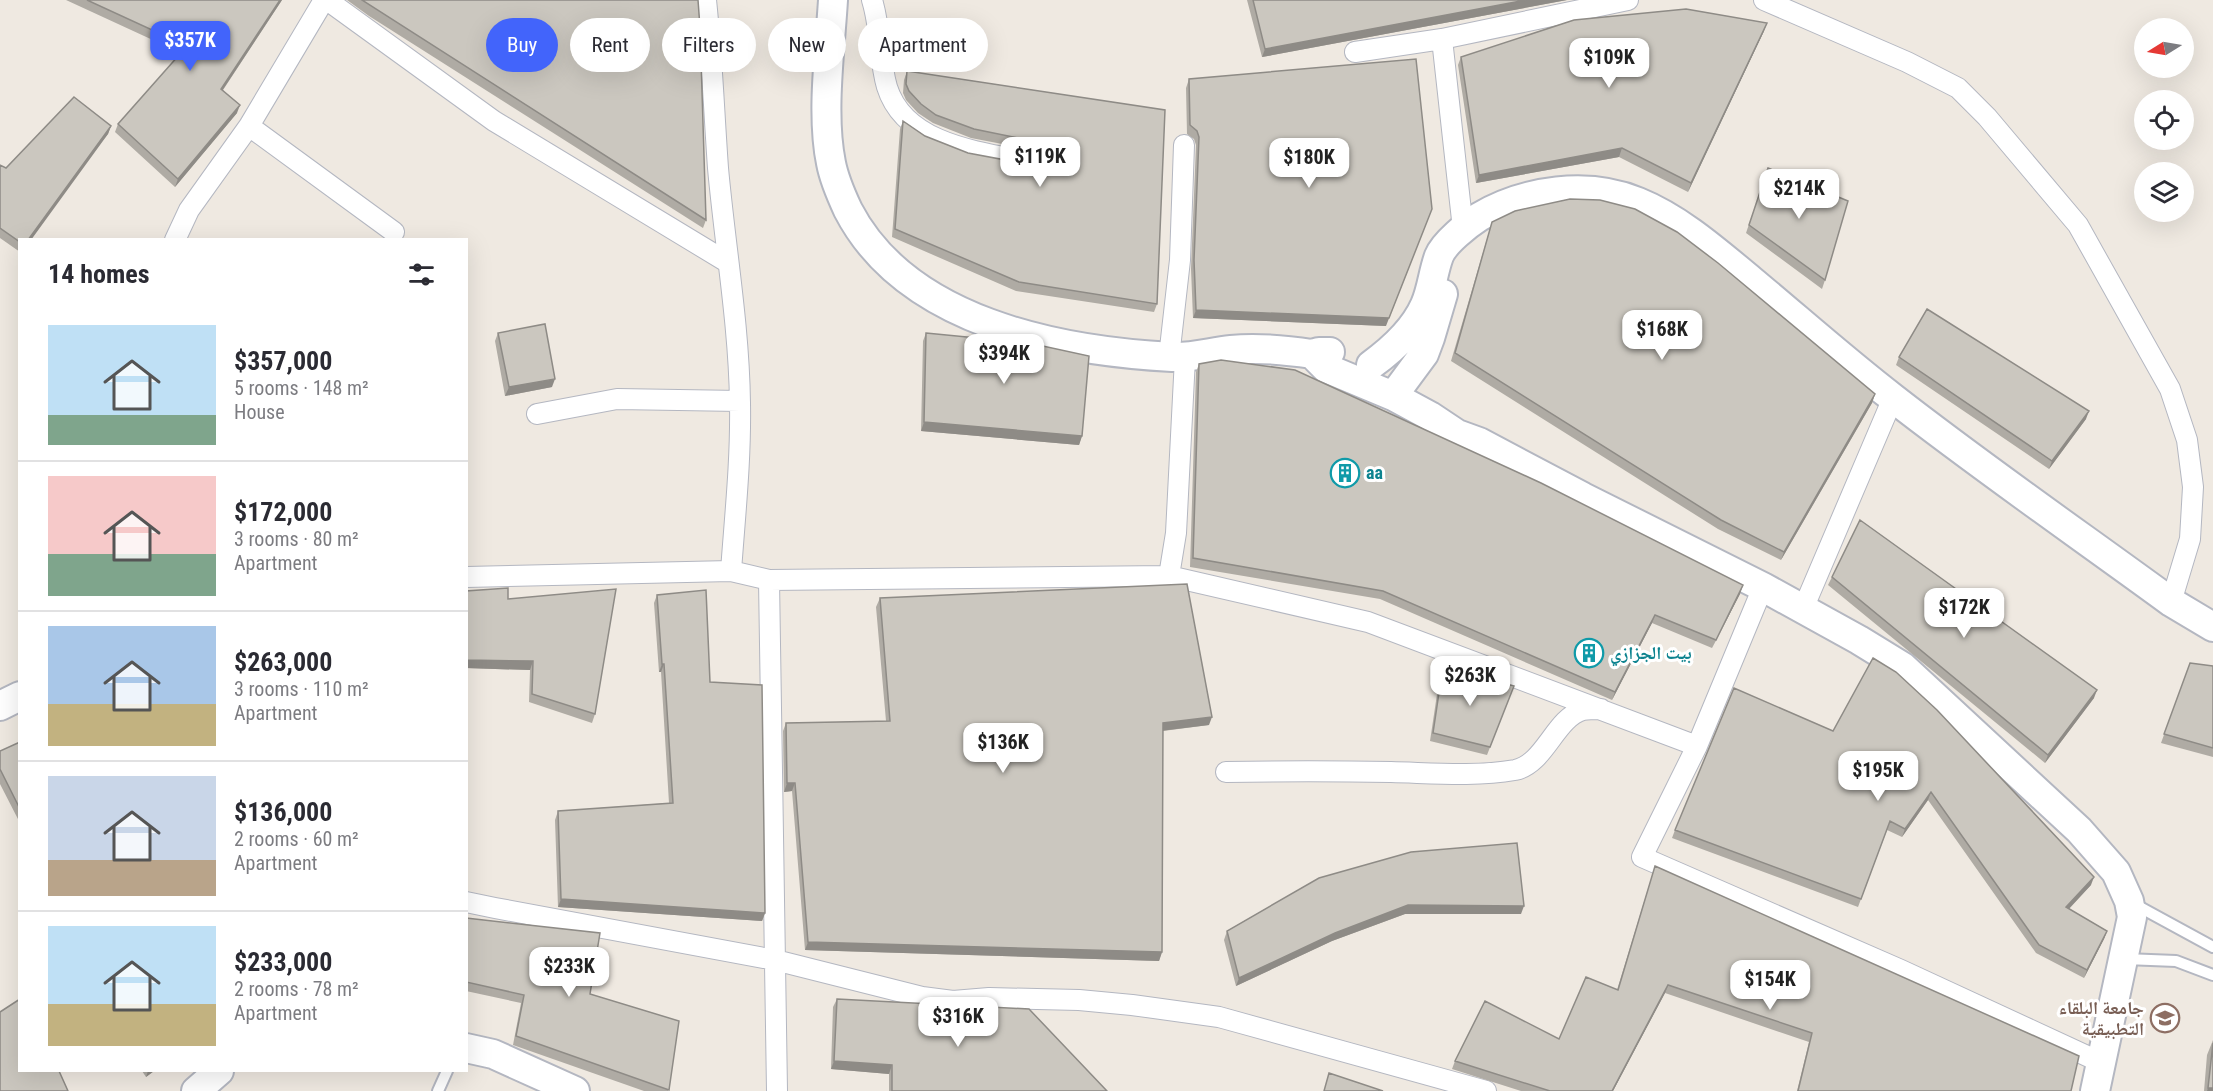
<!DOCTYPE html>
<meta charset="utf-8">
<style>
:root{--surface:#fff;--page:#f7f7f7;--text:#2b2b33;--muted:#7c7c81;--line:#e1e1e2;--accent:#4264fb}
body{margin:0;font-family:"Roboto Condensed","Noto Naskh Arabic",sans-serif;background:var(--page);color:var(--text);height:100vh;display:flex;flex-direction:column;font-size:22px;white-space:nowrap}
*{box-sizing:border-box;margin:0}
p{font-size:20px;color:var(--muted)}
.icon{flex:none;width:33px;height:33px;fill:none;stroke:currentColor;stroke-width:2;stroke-linecap:round;stroke-linejoin:round}
.map{position:relative;flex:1;overflow:hidden}
.details{position:absolute;left:18px;top:238px;width:450px;height:834px;display:flex;flex-direction:column;background:var(--surface);border-radius:0px;box-shadow:0 6px 24px #0002}
.details>*{flex:none}
.banner{position:absolute;left:486px;top:18px;width:570px;height:54px;display:flex;gap:12px}
.needle{width:39px;rotate:259deg}
.controls{position:absolute;left:2134px;top:18px;display:grid;gap:12px}
.controls a{display:grid;place-items:center;width:60px;height:60px;border-radius:50%;background:var(--surface);box-shadow:0 6px 24px #0002;font-size:30px}
.price{position:absolute;translate:-50% -51px;padding:0 14px;border-radius:12px;background:#fff;color:#222;font-size:20px;line-height:39px;filter:drop-shadow(0 2px 3px #0008)}
.price::after{content:'';position:absolute;left:50%;top:36px;width:18px;height:14px;margin-left:-9px;background:inherit;clip-path:polygon(0 0,100% 0,50% 100%)}
.price.current{background:var(--accent);color:#fff}
ul{padding:0;list-style:none}
li{display:flex;align-items:center;gap:18px;height:150px;padding:0 30px}
li+li{border-top:2px solid var(--line)}
li span{display:grid;place-items:center;flex:none;width:168px;height:120px;border-radius:0px;color:#555}
li>.icon{margin-inline-start:auto}
span .icon{width:72px;height:72px;fill:#fffc;stroke-width:1}
li b{font-size:26px}
h2{display:flex;justify-content:space-between;align-items:center;height:72px;padding:0 30px;font-size:26px}
.tag{padding:0 21px;border-radius:27px;background:var(--surface);box-shadow:0 6px 24px #0002;font-size:21px;line-height:54px}
.tag.current{background:var(--accent);color:#fff}
.map>svg:first-child{display:block}
.lines{fill:none;stroke-linecap:round;stroke-linejoin:round}
.lane-casing{stroke:#b4b7c1;stroke-width:14}
.street-casing{stroke:#b4b7c1;stroke-width:22}
.secondary-casing{stroke:#b4b7c1;stroke-width:32}
.lane{stroke:#fff;stroke-width:10}
.street{stroke:#fff;stroke-width:20}
.secondary{stroke:#fff;stroke-width:28}
.wall{fill:#afaba4}
.shaded-wall{fill:#8e8b86}
.building{fill:#cbc7bf;stroke:#8e8b86;stroke-width:1.5}
.labels{text-anchor:middle;stroke-width:6;stroke-linejoin:round;paint-order:stroke}
.culture-label{font-size:18px;font-weight:bold;fill:#0d838f;stroke:#fff;text-anchor:start}
.education-label{font-size:18px;font-weight:bold;fill:#785e54;stroke:#fff;text-anchor:end}
</style>
<div class="map">
<svg width="2213" height="1091" viewBox="0 0 2213 1091">
<rect width="100%" height="100%" fill="#efe9e1"/>
<g class="lines">
<g class="lane-casing">
<path id="lane" d="M2134,904L2213,947
M2125,959L2176,961L2213,975
M438,1091L447,1071"/>
</g>
<g class="street-casing">
<path id="street" d="M327,0L494,121L727,262
M706,0C712,56 714,112 718,168C725,246 739,324 740,403C741,460 735,515 731,571
M872,0C881,29 879,60 887,87C905,145 980,152 1031,162
M1764,0L1907,62L1958,88L1987,117L2078,225L2170,389L2187,440L2193,487L2190,539L2171,602
M1442,39L1463,229
M1355,52L1442,39L1628,0
M249,126L394,232
M175,240L189,210L249,126L324,0
M1169,357L1180,260L1184,145
M537,414L617,399L740,401
M1169,576L1176,533L1185,358
M466,577L731,571L769,580L1169,576L1368,622L1697,746
M769,580L777,1091
M1763,587L1697,746L1642,857L1901,970L2100,1062
M1803,609L1893,398
M1226,772C1281,771 1336,771 1391,772C1432,773 1474,777 1515,770C1545,764 1555,718 1583,710C1588,709 1595,709 1601,709
M466,902L495,908L775,960L922,997L953,1001L989,998L1079,1000L1132,1005L1219,1017L1486,1091"/>
</g>
<g class="secondary-casing">
<path id="secondary" d="M833,0C830,50 821,115 831,163C834,179 841,195 848,210C906,322 1058,351 1172,357C1192,358 1211,352 1231,350C1258,347 1285,350 1312,354L1319,352H1330
M1312,354L1326,368L1393,396L1430,416L1457,434L1479,442L1583,497L1763,587L1859,640L1903,667L2079,830L2116,872L2129,901L2132,917L2095,1091
M1371,365C1393,349 1414,330 1425,305C1432,289 1433,272 1439,256C1444,243 1468,224 1479,217C1525,190 1588,181 1638,202C1680,219 1717,252 1751,280C1799,320 1845,361 1893,398C1984,469 2078,534 2171,602L2213,627
M1393,396L1424,354L1430,338L1443,294
M0,706L20,696
M466,1048L493,1054L575,1091
M196,1091L219,1071"/>
</g>
<use href="#lane" class="lane"/>
<use href="#street" class="street"/>
<use href="#secondary" class="secondary"/>
</g>
<path class="wall" d="M66,0H282L223,90L237,113L175,187L115,132L118,124L181,53Z
M347,0H698L706,220L703,228L369,16Z
M1247,0H1567L1262,57Z
M1764,31L1688,192L1619,157L1476,183L1458,65L1461,57Z
M907,71L1165,110L1157,304L1154,312L1016,291L892,237L900,129L903,121L925,136L968,153L1032,165L1043,162L1042,157L1034,150L971,138L933,123L918,113L906,100L903,93L904,80Z
M1189,79L1386,326L1193,318L1191,269L1196,145L1194,139L1187,134L1186,88Z
M111,126L108,134L20,240V252L0,238V165L6,168Z
M1768,168L1825,280L1822,289L1746,233Z
M1492,222L1875,394L1872,403L1781,560L1718,529L1451,361Z
M498,333L552,387L505,396L495,341Z
M926,333L1082,436L1079,445L921,431L923,341Z
M1899,357L2086,419L2049,469L1896,365Z
M1199,364L1740,594L1712,648L1652,623L1612,700L1380,599L1190,567L1196,372Z
M1832,577L2094,698L2045,763L1828,585Z
M466,591L508,599L595,714L592,723L529,702L530,670L466,668Z
M657,595L710,682L765,913L762,921L558,907L555,820L558,811L669,803L661,672H659L654,603Z
M880,598L1209,725L1163,731L1162,952L1159,961L805,950L792,791L784,792L783,731L786,723L886,721L876,607Z
M2190,663L2213,666V757L2161,743Z
M1443,666L1514,686L1487,755L1430,741L1440,674Z
M1833,731L2091,885L2069,909L2107,931L2104,939L2084,978L2036,953L1928,800L1902,837L1887,830L1858,907L1672,838L1675,830Z
M20,742V823L0,784V751Z
M1655,866L2071,1091H1797L1809,1042L1665,993L1613,1091H1521L1452,1069L1455,1061L1559,1039L1617,990Z
M1319,878L1521,914H1405L1332,941L1236,986L1224,940L1227,931Z
M466,918L590,994L679,1021L668,1091H644L513,1045L521,1003L466,991Z
M837,999L1107,1091H889V1074L831,1069L833,1007Z
M2213,1040V1091H2204L2207,1055Z
M142,1071H154L146,1077Z"/>
<path class="shaded-wall" d="M280,0H282L218,97L221,89Z
M1526,0H1567L1262,57L1265,49Z
M1767,23L1764,31L1688,192L1691,183Z
M240,105L237,113L175,187L178,179Z
M111,126L108,134L31,240H28Z
M1622,148L1619,157L1476,183L1479,175Z
M1432,209L1386,326L1193,318L1196,310Z
M555,379L552,387L505,396L509,387Z
M1875,394L1872,403L1781,560L1784,552Z
M2089,411L2086,419L2049,469L2052,461Z
M924,422L1082,436L1079,445L921,431Z
M1743,585L1740,594L1712,648L1716,640Z
M1655,615L1652,623L1612,700L1615,692Z
M466,660L533,661L530,670L466,668Z
M662,664H664L661,672H659Z
M2097,690L2094,698L2045,763L2048,755Z
M1212,717L1209,725L1160,731L1163,723Z
M787,783H795L792,791L784,792Z
M1931,792L1928,800L1902,837L1905,829Z
M2094,877L2091,885L2063,915L2066,907Z
M561,899L765,913L762,921L558,907Z
M1408,905L1524,906L1521,914H1405L1332,941L1236,986L1239,978L1335,933Z
M2107,931L2104,939L2084,978L2087,970Z
M808,942L1162,952L1159,961L805,950Z
M1668,985L1665,993L1613,1091H1612Z
M834,1061L892,1065L889,1074L831,1069Z
M148,1071H154L146,1077Z
M2208,1088H2213V1091H2207Z"/>
<path class="building" d="M87,0H280L221,89L240,105L178,179L118,124L187,46Z
M362,0H698L700,27L706,220Z
M1253,0H1526L1265,49Z
M1686,9L1767,23L1691,183L1622,148L1479,175L1461,57L1574,20Z
M1416,59L1432,209L1389,318L1196,310L1194,260L1199,137L1197,131L1190,125L1189,79Z
M907,71L1165,110L1157,304L1019,282L895,229L903,121L925,136L968,153L1032,165L1043,162L1046,155L1045,149L1037,142L974,129L936,115L921,104L909,91L906,84Z
M74,97L111,126L28,240H20V242L0,228V165L6,168Z
M1768,168L1848,201L1825,280L1749,225Z
M1570,199L1600,200L1635,209L1677,232L1718,263L1875,394L1784,552L1721,520L1455,353L1492,222L1515,211Z
M1927,309L2089,411L2052,461L1899,357Z
M545,324L555,379L509,387L498,333Z
M926,333L1029,343L1089,356L1082,436L924,422Z
M1221,360L1295,370L1541,483L1743,585L1716,640L1655,615L1615,692L1383,591L1193,558L1199,364Z
M1860,520L2097,690L2048,755L1832,577Z
M1187,584L1212,717L1163,723L1162,952L808,942L795,783H787L786,723L890,721L880,598Z
M508,588V599L616,589L595,714L532,694L533,661L466,660V591Z
M706,590L710,682L762,685L765,913L561,899L558,811L673,803L664,664H662L657,595Z
M1873,658L1896,672L1937,710L2094,877L2066,907L2107,931L2087,970L2039,945L1931,792L1905,829L1890,821L1861,899L1675,830L1734,688L1833,731Z
M2190,663L2213,666V748L2164,734Z
M1443,666L1514,686L1490,747L1433,733Z
M20,742V809L0,769V751Z
M1517,843L1524,906L1408,905L1335,933L1239,978L1227,931L1319,878L1411,852Z
M1655,866L2079,1056L2071,1091H1798L1812,1033L1668,985L1612,1091H1550L1455,1061L1485,1001L1559,1039L1586,977L1618,990Z
M466,918L600,933L590,994L679,1021L669,1090L516,1036L524,995L466,982Z
M20,999V1071H59L68,1091H0V1012Z
M837,999L1029,1009L1107,1091H892V1065L834,1061Z
M2213,1043V1088H2208Z
M1329,1073L1383,1091H1324Z"/>
<defs>
<g id="building-ring" transform="scale(1.5)"><circle r="9.5" fill="#fff" stroke="#0f9aa8" stroke-width="1.5"/><path d="M-4-6H4V6H1V3H-1V6H-4ZM-2.5-4.3h1.7v1.8h-1.7ZM.8-4.3h1.7v1.8H.8ZM-2.5-1h1.7V.8h-1.7ZM.8-1h1.7V.8H.8Z" fill="#0f9aa8"/></g>
<g id="university-ring" transform="scale(1.5)"><circle r="9.5" fill="#fff" stroke="#8d6e63" stroke-width="1.5"/><path d="M0-5L7-2L0 1L-7-2ZM-4 1L0 2.5L4 1V4Q0 6-4 4Z" fill="#8d6e63"/></g>
</defs>
<g fill-rule="evenodd">
<use href="#building-ring" x="1345" y="473"/>
<use href="#building-ring" x="1589" y="653"/>
<use href="#university-ring" x="2165" y="1018"/>
</g>
<g class="labels">
<g class="culture-label">
<text x="1366" y="479">aa</text>
<text x="1610" y="659">بيت الجزازي</text>
</g>
<g class="education-label">
<text x="2144" y="1014">جامعة البلقاء<tspan x="2144" dy="21">التطبيقية</tspan></text>
</g>
</g>
</svg>
<div class="controls">
<a><svg class="needle" viewBox="-14 -14 28 28"><path d="M0-13l5 13h-10z" fill="#e53935"/><path d="M0 13l5-13h-10z" fill="#7c7c81"/></svg></a>
<a><svg class="icon" aria-label="locate" viewBox="0 0 24 24"><circle cx="12" cy="12" r="6"/><path d="M12 2v4M12 18v4M2 12h4M18 12h4"/></svg></a>
<a><svg class="icon" aria-label="layers" viewBox="0 0 24 24"><path d="M12 4l9 5-9 5-9-5zM3 14l9 5 9-5"/></svg></a>
</div>
<b class="price current" style="left:190px;top:72px">$357K</b>
<b class="price" style="left:1609px;top:89px">$109K</b>
<b class="price" style="left:1040px;top:188px">$119K</b>
<b class="price" style="left:1309px;top:189px">$180K</b>
<b class="price" style="left:1799px;top:220px">$214K</b>
<b class="price" style="left:1662px;top:361px">$168K</b>
<b class="price" style="left:1004px;top:385px">$394K</b>
<b class="price" style="left:1964px;top:639px">$172K</b>
<b class="price" style="left:1470px;top:707px">$263K</b>
<b class="price" style="left:1003px;top:774px">$136K</b>
<b class="price" style="left:1878px;top:802px">$195K</b>
<b class="price" style="left:569px;top:998px">$233K</b>
<b class="price" style="left:1770px;top:1011px">$154K</b>
<b class="price" style="left:958px;top:1048px">$316K</b>
<div class="banner">
<a class="tag current">Buy</a>
<a class="tag">Rent</a>
<a class="tag">Filters</a>
<a class="tag">New</a>
<a class="tag">Apartment</a>
</div>
<section class="details">
<h2>14 homes<svg class="icon" aria-label="filters" viewBox="0 0 24 24"><path d="M4 7h16M4 17h16"/><circle cx="9" cy="7" r="2"/><circle cx="15" cy="17" r="2"/></svg></h2>
<ul>
<li><span style="background:linear-gradient(#bfe0f5 75%,#7fa58c 0)"><svg class="icon" aria-label="home" viewBox="0 0 24 24"><path d="M3 11l9-7 9 7M6 9v11h12V9"/></svg></span><div><b>$357,000</b><p>5 rooms · 148 m²</p><p>House</p></div></li>
<li><span style="background:linear-gradient(#f6c9c9 65%,#7fa58c 0)"><svg class="icon" aria-label="home" viewBox="0 0 24 24"><path d="M3 11l9-7 9 7M6 9v11h12V9"/></svg></span><div><b>$172,000</b><p>3 rooms · 80 m²</p><p>Apartment</p></div></li>
<li><span style="background:linear-gradient(#a9c7e8 65%,#c2b280 0)"><svg class="icon" aria-label="home" viewBox="0 0 24 24"><path d="M3 11l9-7 9 7M6 9v11h12V9"/></svg></span><div><b>$263,000</b><p>3 rooms · 110 m²</p><p>Apartment</p></div></li>
<li><span style="background:linear-gradient(#c9d6e8 70%,#b9a48a 0)"><svg class="icon" aria-label="home" viewBox="0 0 24 24"><path d="M3 11l9-7 9 7M6 9v11h12V9"/></svg></span><div><b>$136,000</b><p>2 rooms · 60 m²</p><p>Apartment</p></div></li>
<li><span style="background:linear-gradient(#bfe0f5 65%,#c2b280 0)"><svg class="icon" aria-label="home" viewBox="0 0 24 24"><path d="M3 11l9-7 9 7M6 9v11h12V9"/></svg></span><div><b>$233,000</b><p>2 rooms · 78 m²</p><p>Apartment</p></div></li>
</ul>
</section>
</div>
